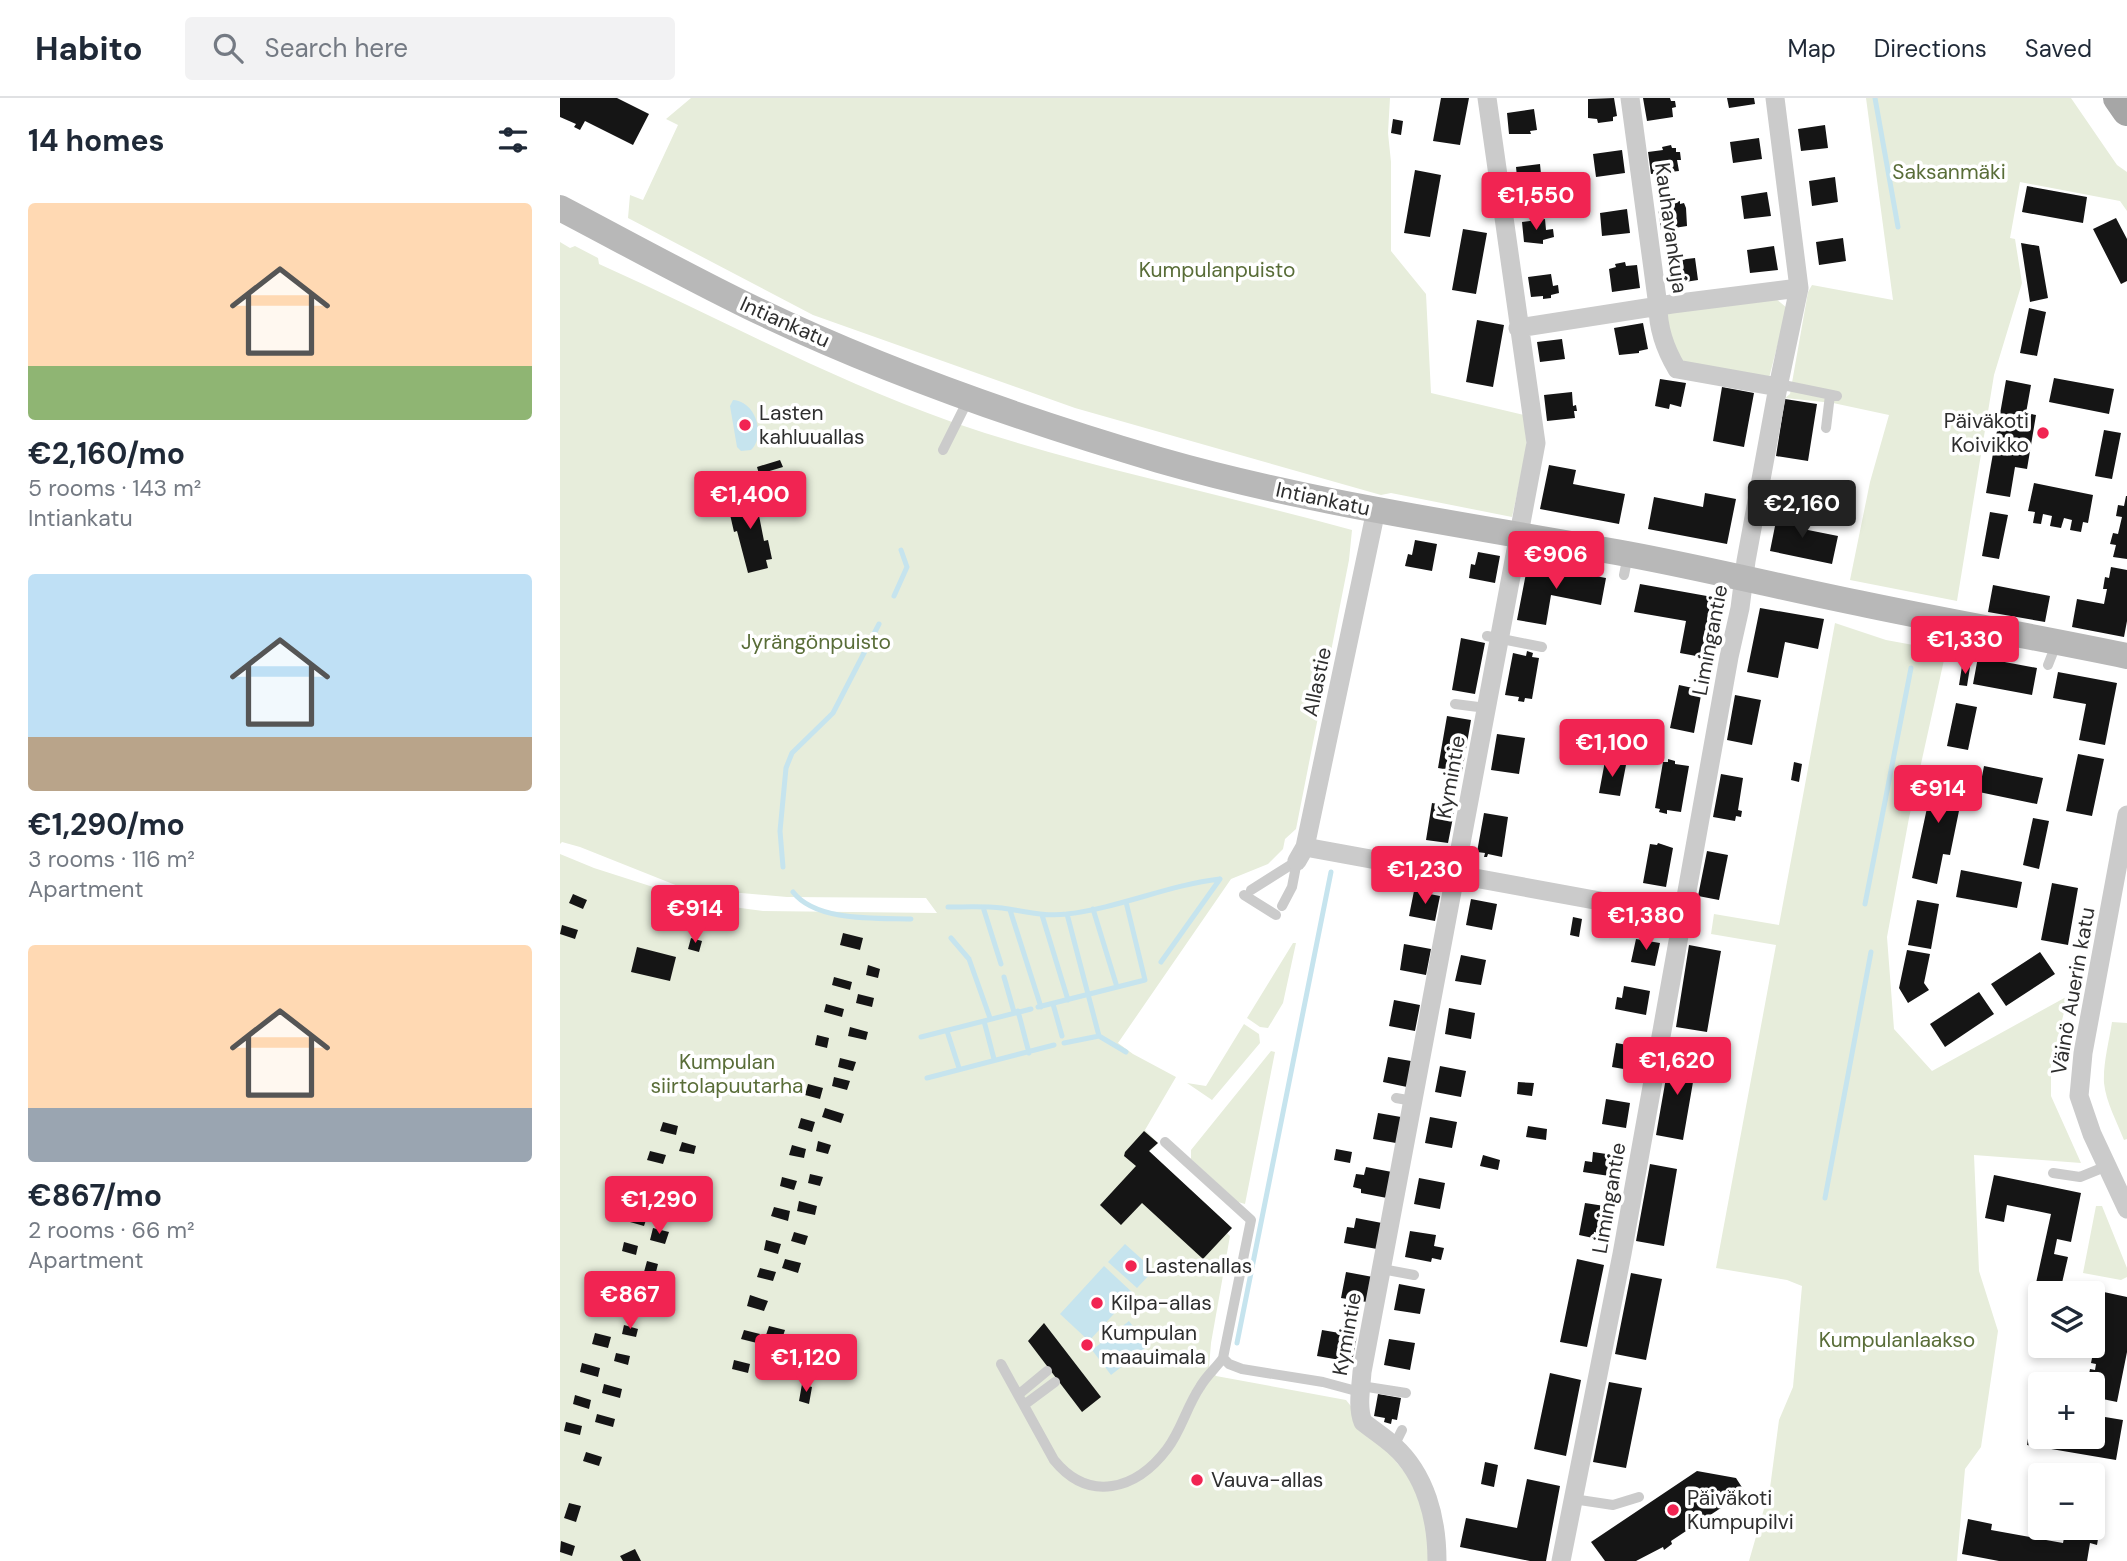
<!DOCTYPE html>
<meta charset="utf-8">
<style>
:root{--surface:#fff;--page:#f2f2f3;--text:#1f2937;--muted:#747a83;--line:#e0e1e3;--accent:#f12452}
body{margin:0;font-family:"DM Sans",sans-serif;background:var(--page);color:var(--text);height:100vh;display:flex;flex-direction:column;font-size:26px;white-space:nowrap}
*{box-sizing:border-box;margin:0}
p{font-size:23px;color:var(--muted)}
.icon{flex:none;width:38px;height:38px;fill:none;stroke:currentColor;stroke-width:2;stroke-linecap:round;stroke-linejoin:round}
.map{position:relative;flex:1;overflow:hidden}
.panel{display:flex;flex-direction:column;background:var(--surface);width:560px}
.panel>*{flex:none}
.controls{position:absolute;left:1468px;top:1183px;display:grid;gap:14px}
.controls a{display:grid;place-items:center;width:77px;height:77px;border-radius:7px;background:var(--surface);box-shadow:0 4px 10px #0003;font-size:35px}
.price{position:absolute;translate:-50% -60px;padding:0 16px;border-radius:7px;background:var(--accent);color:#fff;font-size:23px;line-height:46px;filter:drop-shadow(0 2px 4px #0008)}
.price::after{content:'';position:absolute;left:50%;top:42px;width:21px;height:16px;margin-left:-10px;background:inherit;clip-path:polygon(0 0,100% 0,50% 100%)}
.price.active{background:#222;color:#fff}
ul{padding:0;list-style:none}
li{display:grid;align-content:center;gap:14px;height:371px;padding:0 28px}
li span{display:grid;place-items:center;height:217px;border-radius:7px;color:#555}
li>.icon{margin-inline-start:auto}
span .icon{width:126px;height:126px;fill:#fffc;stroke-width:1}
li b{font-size:30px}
h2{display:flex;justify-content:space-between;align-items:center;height:84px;padding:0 28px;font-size:30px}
header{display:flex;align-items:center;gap:42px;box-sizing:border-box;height:98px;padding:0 35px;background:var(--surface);border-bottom:2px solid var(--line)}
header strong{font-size:33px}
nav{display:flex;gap:38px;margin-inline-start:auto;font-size:24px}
.search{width:490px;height:63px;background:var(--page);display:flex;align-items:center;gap:18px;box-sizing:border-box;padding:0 24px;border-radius:7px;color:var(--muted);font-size:26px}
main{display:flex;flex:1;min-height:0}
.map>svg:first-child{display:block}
.green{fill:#e7eddb}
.water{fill:#c6e4ee}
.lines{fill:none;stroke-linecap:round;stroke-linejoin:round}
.stream{stroke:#c6e4ee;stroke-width:5}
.building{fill:#151515}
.lane{stroke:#cbcbcb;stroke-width:10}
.street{stroke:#cbcbcb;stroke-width:19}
.secondary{stroke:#b8b8b8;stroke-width:26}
.primary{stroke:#a6a6a6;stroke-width:30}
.poi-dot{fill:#f12452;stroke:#fff;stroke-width:2.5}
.labels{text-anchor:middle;stroke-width:7;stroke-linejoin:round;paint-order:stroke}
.park-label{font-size:21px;fill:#596d38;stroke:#fff}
.street-label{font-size:21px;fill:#2e2e2e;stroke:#fff}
.poi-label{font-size:21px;fill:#2e2e2e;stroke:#fff;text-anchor:start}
</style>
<header>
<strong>Habito</strong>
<div class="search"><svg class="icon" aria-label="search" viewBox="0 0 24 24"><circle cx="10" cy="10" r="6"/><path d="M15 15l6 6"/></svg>Search here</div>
<nav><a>Map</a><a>Directions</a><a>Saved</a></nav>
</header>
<main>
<section class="panel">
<h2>14 homes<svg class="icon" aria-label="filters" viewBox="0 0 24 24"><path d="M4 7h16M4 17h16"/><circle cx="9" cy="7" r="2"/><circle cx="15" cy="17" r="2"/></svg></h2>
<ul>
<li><span style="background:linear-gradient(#ffd9b3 75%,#8fb573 0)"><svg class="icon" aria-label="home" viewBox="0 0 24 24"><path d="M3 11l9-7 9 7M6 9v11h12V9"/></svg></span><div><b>€2,160/mo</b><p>5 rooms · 143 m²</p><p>Intiankatu</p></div></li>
<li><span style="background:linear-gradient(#bfe0f5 75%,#b9a48a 0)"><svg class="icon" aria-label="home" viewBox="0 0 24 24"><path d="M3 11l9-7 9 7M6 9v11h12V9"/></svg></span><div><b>€1,290/mo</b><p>3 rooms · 116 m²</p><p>Apartment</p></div></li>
<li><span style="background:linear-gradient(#ffd9b3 75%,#9aa5b1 0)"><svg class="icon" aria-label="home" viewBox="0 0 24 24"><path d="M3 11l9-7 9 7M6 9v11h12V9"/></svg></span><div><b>€867/mo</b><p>2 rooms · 66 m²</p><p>Apartment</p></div></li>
</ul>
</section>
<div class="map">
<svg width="1567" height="1463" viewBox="0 0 1567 1463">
<rect width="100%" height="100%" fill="#fff"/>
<path class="green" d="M131,0H830L828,35L831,64V153L866,196L871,295L964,317L967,350L952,419L831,395L821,397L515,310L253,217L68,120L70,97L83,102L118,27L106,21Z
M1306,0H1511L1557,67L1567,74V113L1560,103L1460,84L1450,140L1455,141L1462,185L1434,277L1397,503L1290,482L1310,384L1329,317L1273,305L1225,300L1230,296L1248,194L1252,187L1333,202Z
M0,144L10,150L15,148L38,160L39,166C157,219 270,281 392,324C523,369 659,395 792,432L789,462L736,731L725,741L723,751L708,766L671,781L558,945L573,956L616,979L585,1032L598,1045L589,1054L672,1130L667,1135L670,1138L651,1245L649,1269L656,1278L786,1302L851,1382L868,1423L869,1463H0V756L34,770L143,805L203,813L377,815L366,800L227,799L123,790L20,749L2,744L0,746Z
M1215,200L1227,210L1209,280L1118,263L1104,213Z
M1275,525L1326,542L1386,553L1349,720L1327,839L1334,931L1372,973L1508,898L1491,967V998L1521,1065L1414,1057L1419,1173L1438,1233L1421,1349L1405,1371L1397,1463H1189L1210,1390L1219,1322L1233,1289L1242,1188L1227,1182L1156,1170L1216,847L1151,836L1154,816L1219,827Z
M733,845H736L723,905L708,930L700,929L687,920Z
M1552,924L1567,925V1041L1564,1042C1557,1024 1546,1004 1544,985C1543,965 1549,944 1552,924Z
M684,926L699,936L700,945L652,1002L627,985L646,988Z
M711,953L715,954L685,1106L678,1104L631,1061V1052Z
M1536,1108H1542L1567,1170V1179L1561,1182L1523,1175Z"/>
<path class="water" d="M173,302C196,303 206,338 191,352L181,353L177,349L170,308Z
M565,1146L594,1172L577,1190L548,1164Z
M544,1168L573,1195L529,1243L500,1216Z
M569,1223L588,1248L551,1277L532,1252Z"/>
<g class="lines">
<path class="stream" d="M1315,0L1338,129
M334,498L347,469L341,452
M223,769L220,733L226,670L232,655L273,615L319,526
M233,794C256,824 317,820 351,821
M1305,806L1351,570
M388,809C406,809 425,808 442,810C464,813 484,819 507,816C559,810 608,787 660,781
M423,809L441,866
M533,811L557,889
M450,812L481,909
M507,816L539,938L566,954
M482,817L508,902
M391,840L409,861L430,920
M601,864L660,781
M444,879L454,914
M493,906L502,938
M478,909L585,882L566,804
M458,913L469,955
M424,923L434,961
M387,933L399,970
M361,939L471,911
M504,945L539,938
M367,980L494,947
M1265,1100L1311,854
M677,1245L771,774"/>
</g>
<path class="building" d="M0,0H57L89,16L73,47L25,23L20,32L14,29L16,26L0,19Z
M881,0H909L900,47L873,43Z
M1054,0L1057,18L1053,19V23L1038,25L1037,21L1028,20V1Z
M1083,0H1110L1111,3H1115L1116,9L1112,10L1113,19L1087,23Z
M1167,0H1194L1195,6L1169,10Z
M974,11L977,32L970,33L971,36H949L947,15Z
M833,21L843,23L841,37L831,35Z
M1265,27L1268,50L1241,53L1238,31Z
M1199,40L1202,61L1173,65L1170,44Z
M1111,47L1112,50H1116V54H1120L1121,62H1117L1119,73L1091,76L1088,54L1103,52L1102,49Z
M1062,52L1065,75L1036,79L1033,56Z
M980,66L981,76L985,75L986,84L975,87V89H958L956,69Z
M855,72L881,77L870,139L844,135Z
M1275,79L1278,104L1252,108L1249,83Z
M1467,88L1527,99L1523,125L1462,114Z
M1207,94L1211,118L1184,121L1181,98Z
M1120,103V106L1124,105L1126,110L1127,128L1101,132L1098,109Z
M1067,111L1070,135L1042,138L1040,115Z
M1556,120L1567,141V183L1561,186L1533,131Z
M985,121L986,132L993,131L994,139L983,142V146L964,144L962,124Z
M903,131L927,135L916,196L892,192Z
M1283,140L1286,163L1259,167L1256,144Z
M1461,145L1479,148L1488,200L1470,204Z
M1214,148L1218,172L1190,175L1187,152Z
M1135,160L1138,182L1112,186L1109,163Z
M1065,164L1066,168L1077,167L1080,190L1052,194L1049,171L1056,169L1055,166Z
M991,176L993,188L998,187L999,195L991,197V200L983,201V198L971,199L968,179Z
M1469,210L1486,214L1477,258L1460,255Z
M917,222L944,227L933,289L906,284Z
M1083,225L1088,251L1079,253V255L1059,257L1054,230Z
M1002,241L1005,261L980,264L977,244Z
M1494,280L1554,291L1549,316L1489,304Z
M1100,281L1126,285L1121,309L1110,306L1109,311L1095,308Z
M1446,282L1471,287L1466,315L1476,317L1467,371L1455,369L1450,399L1426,395Z
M1162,289L1194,295L1184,349L1153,343Z
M1012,294L1013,308L1016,307L1017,313H1014L1015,320L987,323L984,297Z
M1225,301L1257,306L1248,363L1216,358Z
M1544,332L1561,335L1552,381L1535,378Z
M220,362L223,369L199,376L197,369Z
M989,367L1016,372L1013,386L1065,396L1059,426L980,411Z
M1474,385L1533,397L1528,425L1523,424L1521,434L1510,432L1512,422L1504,420L1501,430L1490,428L1492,418L1483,416L1481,426L1473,425L1475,414L1468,413Z
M194,392L204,443L208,442L212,461L206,462L208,470L188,475L177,433L174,434L169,412L173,411L170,398Z
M1145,395L1176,401L1167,446L1088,431L1094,399L1143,409Z
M1566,398H1567V461L1553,459L1556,447L1550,446L1553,435L1558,436L1562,419L1556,418L1558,407L1564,408Z
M1218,413L1245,418L1243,431L1278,438L1272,466L1210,453Z
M1430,414L1448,417L1439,461L1422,458Z
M855,442L877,446L872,473L845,468L848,456L852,457Z
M918,454L940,458L935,485L909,480L911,466L915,467Z
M968,465L1046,480L1041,507L991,497L986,527L957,522Z
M1551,469L1567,472V523L1564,539L1512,529L1517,501L1544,506L1547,491H1543L1545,479L1549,480Z
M1080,486L1158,500L1147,560L1120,555L1126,523L1074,514Z
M1433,487L1490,498L1485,524L1428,514Z
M1200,510L1264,521L1258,551L1225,544L1218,580L1187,574Z
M901,540L925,545L915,596L892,592Z
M967,553L973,555L972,559L979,560L972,601L965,600L964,604L958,603L959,599L945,597L953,555L966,558Z
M1418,559L1477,570L1472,597L1413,586Z
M1402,568L1410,569L1407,588L1399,587Z
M1498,574L1557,585L1545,647L1519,642L1526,606L1493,600Z
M1119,587L1142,592L1134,635L1110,630Z
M1175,597L1201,602L1192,647L1167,642Z
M1396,605L1417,609L1408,652L1387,648Z
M887,618L911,622L902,674L878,670Z
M937,636L965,640L959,676L931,672Z
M1518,656L1544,661L1532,718L1506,713Z
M1108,661L1115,663V666L1129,668L1121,714L1107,712V716L1099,714L1100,711L1095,710L1103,664H1108Z
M1045,663L1066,667L1060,698L1039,695Z
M1234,664L1242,666L1239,684L1231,682Z
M1376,668L1400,673L1394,702L1401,703L1390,757L1383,756L1377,786L1352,780Z
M1424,668L1483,680L1477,706L1419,694Z
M1161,676L1183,680L1178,712L1182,713L1181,719L1176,718L1175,723L1153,719Z
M872,705L895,709L888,745L866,742Z
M924,715L948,719L942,759L928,756L927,759H924L925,755L917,754Z
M1473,720L1489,723L1479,771L1463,767Z
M1098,745L1113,750L1106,789L1083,785L1090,746L1097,747Z
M1147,753L1168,757L1159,802L1138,798Z
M1401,772L1462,784L1457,810L1396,799Z
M1492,785L1518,790L1508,847L1481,842Z
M854,793L880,798L875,823L849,818Z
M13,796L27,802L23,811L9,805Z
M911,801L937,806L932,832L906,827Z
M1357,802L1379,806L1371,851L1348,847Z
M1013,819L1022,821L1019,839L1010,837Z
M2,827L18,832L15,841L0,836Z
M283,835L303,840L300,852L280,847Z
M131,840L142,843L139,854L128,851Z
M1076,841L1100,845L1095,868L1071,864Z
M844,846L871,851L866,877L840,872Z
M1129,847L1161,853L1147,934L1116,929Z
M77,849L116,859L110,883L71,874Z
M1347,852L1370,856L1364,885L1369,892L1348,905L1339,890Z
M1480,854L1495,876L1446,908L1431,886Z
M901,857L926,862L921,887L895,883Z
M308,867L320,871L318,880L306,877Z
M274,879L292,884L290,892L272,887Z
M1064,888L1090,893L1086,917L1055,911L1057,899L1062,900Z
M1419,894L1434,916L1385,949L1370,926Z
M298,896L314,900L312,909L296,905Z
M834,902L860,907L855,933L829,928Z
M266,906L284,911L282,919L264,914Z
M889,910L915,915L911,941L885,936Z
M290,929L308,934L306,942L288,938Z
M257,937L269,940L267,950L255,947Z
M1056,945L1079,949L1075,973L1052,969Z
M1110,957L1137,961L1123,1042L1096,1037Z
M828,959L851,963L847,989L823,984Z
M280,960L296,964L293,973L278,969Z
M880,968L906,973L901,999L875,994Z
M274,979L290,983L287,992L272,988Z
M958,984L974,985L972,998L957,996Z
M248,986L263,990L260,1001L245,997Z
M1046,1001L1070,1005L1066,1030L1042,1026Z
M265,1010L284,1016L281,1025L262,1019Z
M818,1015L841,1019L836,1045L813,1041Z
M870,1019L897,1024L892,1050L865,1045Z
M241,1020L255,1024L252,1034L238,1030Z
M103,1024L118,1028L116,1037L100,1033Z
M968,1028L987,1031L986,1042L966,1039Z
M584,1033L598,1045L589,1053L672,1130L643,1161L582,1105L561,1127L540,1107L576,1068L564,1058L565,1054Z
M258,1043L271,1047L268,1056L256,1053Z
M122,1044L136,1048L134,1056L119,1053Z
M232,1047L246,1051L244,1060L229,1057Z
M776,1051L792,1054L790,1065L774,1062Z
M90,1053L106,1057L103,1066L87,1062Z
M1033,1054L1060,1058L1056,1079L1023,1074L1025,1063L1032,1064Z
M923,1057L940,1062L938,1072L920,1068Z
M1090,1066L1117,1071L1104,1148L1076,1143Z
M806,1069L832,1074L827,1100L801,1095V1091L793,1089L796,1076L804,1077Z
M250,1076L263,1079L260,1088L248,1085Z
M1434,1077L1521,1095L1511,1144L1497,1141L1494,1156L1508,1159L1502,1185L1567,1199V1254L1557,1304L1533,1299V1283L1528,1282L1530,1271L1535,1272L1536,1266L1531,1265L1533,1255L1538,1256L1539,1251L1534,1250L1536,1239L1542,1240L1545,1223L1533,1221V1195H1480V1210L1471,1208L1491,1116L1447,1107L1444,1124L1425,1120Z
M222,1079L237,1083L234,1092L220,1088Z
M859,1080L885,1085L880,1111L854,1106Z
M82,1085L97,1089L95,1098L79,1094Z
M239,1103L257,1108L255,1117L237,1113Z
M99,1104L117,1109L115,1117L97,1112Z
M1025,1105L1051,1109L1046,1136L1034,1134L1033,1140L1019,1137Z
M214,1109L230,1113L228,1123L211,1118Z
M72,1115L87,1119L84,1128L70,1124Z
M796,1120L822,1125L817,1151L784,1145L787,1129L794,1130Z
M93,1130L109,1134L105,1146L90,1142Z
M850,1133L876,1137L874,1148L884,1150L881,1162L872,1160L871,1164L845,1159Z
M234,1134L248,1138L245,1147L231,1143Z
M206,1142L221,1146L218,1156L204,1152Z
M64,1144L78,1148L76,1157L62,1153Z
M225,1161L241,1165L238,1175L222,1170Z
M1017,1161L1044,1167L1027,1249L1000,1244Z
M87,1163L98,1166L95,1178L84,1174Z
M200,1170L216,1174L213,1183L197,1179Z
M53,1174L69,1179L66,1187L50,1183Z
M786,1174L813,1179L807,1204L781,1200Z
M1071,1175L1102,1181L1086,1262L1055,1256Z
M839,1186L865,1191L860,1216L834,1212Z
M72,1195L88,1199L86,1208L70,1204Z
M190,1197L208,1203L204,1213L187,1208Z
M44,1205L59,1209L57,1219L41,1215Z
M484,1225L541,1299L522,1314L468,1243Z
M64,1227L78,1231L76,1239L62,1236Z
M209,1228L225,1232L222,1241L206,1237Z
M184,1232L200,1236L197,1245L181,1241Z
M762,1232L797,1238L792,1264L757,1258Z
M35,1235L51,1239L48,1250L32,1246Z
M829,1241L855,1245L850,1272L824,1267Z
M56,1255L70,1258L68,1267L54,1263Z
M174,1262L190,1266L188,1275L172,1271Z
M22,1265L40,1270L38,1279L20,1274Z
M990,1275L1021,1282L1006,1358L974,1351Z
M1049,1284L1082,1290L1066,1370L1033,1364Z
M44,1286L62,1291L60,1300L42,1295Z
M242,1286L252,1289L249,1306L239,1303Z
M818,1296L841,1300L837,1322L832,1321L831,1326L824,1324L825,1320L814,1318Z
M15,1297L31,1302L29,1311L13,1306Z
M1473,1308L1480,1309V1339H1533V1317L1563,1322L1556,1362L1467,1347Z
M37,1316L55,1321L53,1329L35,1324Z
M6,1324L22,1328L20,1337L4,1333Z
M26,1354L42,1359L39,1368L23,1363Z
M925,1364L938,1367L934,1389L921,1386Z
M1517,1371L1543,1376L1534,1422L1533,1377H1516Z
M1137,1373L1176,1380L1185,1394L1111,1443L1112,1446L1104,1452L1103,1449L1076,1463H1045L1031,1444Z
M967,1381L1000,1388L986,1463H970L900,1449L906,1420L957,1430Z
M9,1405L21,1408L16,1424L4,1420Z
M1408,1421L1432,1426L1431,1432L1503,1445L1506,1430H1533L1531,1440L1538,1441L1537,1447L1530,1445L1527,1463H1439L1402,1456Z
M1,1443L15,1448L12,1458L0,1454Z
M75,1451L81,1463H63L60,1458Z"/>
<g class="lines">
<path class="lane" d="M1218,289L1228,288L1277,298
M1266,330L1270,297
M383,352L408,302
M1064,477L1068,457
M927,538L982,549
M1488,567L1497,544
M895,606L926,610
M691,792L737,763L732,789L722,808
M684,797L716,817
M836,1000L853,1003
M605,1044L691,1122L663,1260L669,1266L682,1271L763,1284L800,1294
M1493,1075L1520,1079L1547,1068
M822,1171L854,1177
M441,1266L494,1362C529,1405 576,1392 607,1351C621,1333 627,1308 640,1289C646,1278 656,1270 663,1260
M801,1288L846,1295
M458,1297L487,1273
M464,1307L495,1284
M834,1348L842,1332
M1013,1401L1053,1407L1079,1399"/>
<path class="street" d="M1070,0L1098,208C1098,232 1105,251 1117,271L1218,289
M958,230L1112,206L1239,190
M1567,717L1523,955L1519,998L1532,1036L1567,1111
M745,749L1122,818
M737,763L745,749L816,412
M877,1463C877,1421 866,1377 834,1348C824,1339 813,1332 803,1324C797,1310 801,1289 802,1274L976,345L927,0
M1001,1463L1062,1156L1169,559L1180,510L1186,463L1218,289L1239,190L1215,0"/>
<path class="secondary" d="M0,110C63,143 126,178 190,209C320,272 460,321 599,362C752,406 910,427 1067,456C1148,471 1228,491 1308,507C1394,525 1481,540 1567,558"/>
<path class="primary" d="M1558,0L1567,13"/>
</g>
<g class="poi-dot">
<circle cx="185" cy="327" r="7"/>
<circle cx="1483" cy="335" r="7"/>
<circle cx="571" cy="1168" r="7"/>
<circle cx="537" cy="1205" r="7"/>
<circle cx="527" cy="1247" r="7"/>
<circle cx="637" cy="1382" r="7"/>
<circle cx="1113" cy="1412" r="7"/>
</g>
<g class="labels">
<g class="park-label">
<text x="1389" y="81">Saksanmäki</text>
<text x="657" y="179">Kumpulanpuisto</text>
<text x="256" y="551">Jyrängönpuisto</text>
<text x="167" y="971">Kumpulan<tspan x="167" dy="24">siirtolapuutarha</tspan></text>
<text x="1337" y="1249">Kumpulanlaakso</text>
</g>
<g class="street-label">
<text transform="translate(1111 130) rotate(82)" y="7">Kauhavankuja</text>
<text transform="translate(225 224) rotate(24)" y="7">Intiankatu</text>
<text transform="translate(763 401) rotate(12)" y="7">Intiankatu</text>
<text transform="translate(1150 542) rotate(-79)" y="7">Limingantie</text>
<text transform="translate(757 584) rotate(-78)" y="7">Allastie</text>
<text transform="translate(891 679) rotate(-80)" y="7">Kymintie</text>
<text transform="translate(1513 893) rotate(-80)" y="7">Väinö Auerin katu</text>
<text transform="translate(1049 1100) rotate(-80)" y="7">Limingantie</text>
<text transform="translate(787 1236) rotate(-80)" y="7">Kymintie</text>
</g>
<g class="poi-label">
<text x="199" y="322">Lasten<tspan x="199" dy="24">kahluuallas</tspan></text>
<text x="1469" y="330" text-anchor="end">Päiväkoti<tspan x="1469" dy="24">Koivikko</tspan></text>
<text x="585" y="1175">Lastenallas</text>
<text x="551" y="1212">Kilpa-allas</text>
<text x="541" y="1242">Kumpulan<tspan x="541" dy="24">maauimala</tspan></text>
<text x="651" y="1389">Vauva-allas</text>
<text x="1127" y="1407">Päiväkoti<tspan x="1127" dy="24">Kumpupilvi</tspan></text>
</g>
</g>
</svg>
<div class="controls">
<a><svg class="icon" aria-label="layers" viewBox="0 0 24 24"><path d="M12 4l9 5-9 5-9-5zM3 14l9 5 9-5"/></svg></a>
<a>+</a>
<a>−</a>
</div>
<b class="price" style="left:976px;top:134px">€1,550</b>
<b class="price" style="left:190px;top:433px">€1,400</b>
<b class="price active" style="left:1242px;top:442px">€2,160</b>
<b class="price" style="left:996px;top:493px">€906</b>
<b class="price" style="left:1405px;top:578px">€1,330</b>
<b class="price" style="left:1052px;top:681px">€1,100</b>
<b class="price" style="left:1378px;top:727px">€914</b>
<b class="price" style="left:865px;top:808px">€1,230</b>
<b class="price" style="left:135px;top:847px">€914</b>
<b class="price" style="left:1086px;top:854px">€1,380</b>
<b class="price" style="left:1117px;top:999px">€1,620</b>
<b class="price" style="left:99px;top:1138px">€1,290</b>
<b class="price" style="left:70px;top:1233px">€867</b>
<b class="price" style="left:246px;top:1296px">€1,120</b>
</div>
</main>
